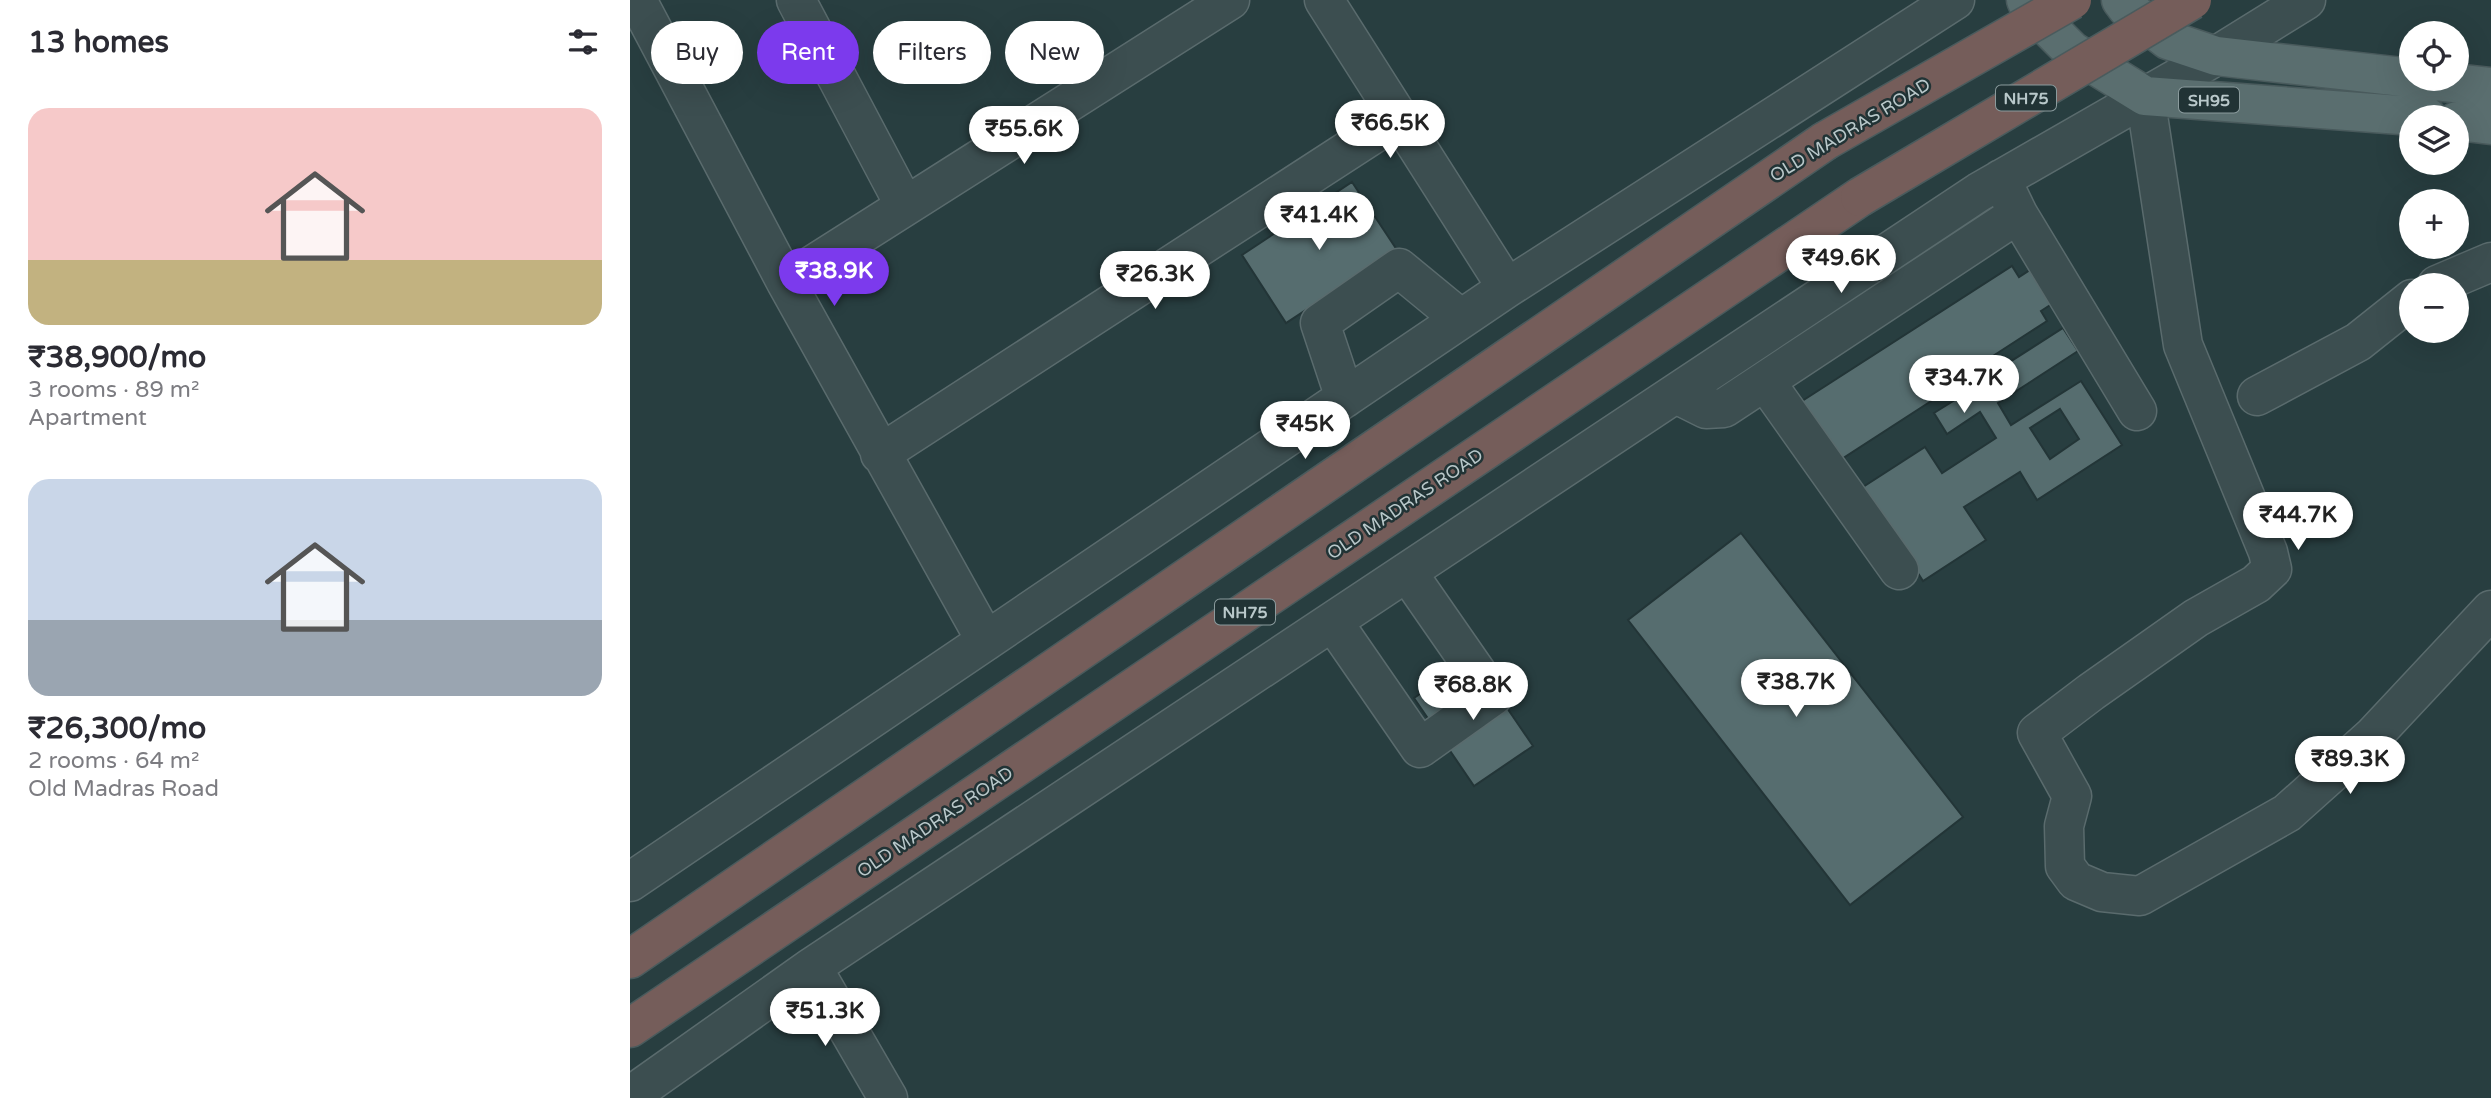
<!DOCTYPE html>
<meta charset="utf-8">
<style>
:root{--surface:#fff;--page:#f2f2f3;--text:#2b2b33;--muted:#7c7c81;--accent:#7c3aed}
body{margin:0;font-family:"Varela Round",sans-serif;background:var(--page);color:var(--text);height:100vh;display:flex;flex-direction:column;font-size:26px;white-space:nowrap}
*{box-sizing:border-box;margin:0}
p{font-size:23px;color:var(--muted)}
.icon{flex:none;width:38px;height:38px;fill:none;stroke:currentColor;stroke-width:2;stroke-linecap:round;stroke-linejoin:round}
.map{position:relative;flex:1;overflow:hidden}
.sheet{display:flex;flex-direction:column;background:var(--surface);width:630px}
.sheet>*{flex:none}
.guide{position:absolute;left:21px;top:21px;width:665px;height:63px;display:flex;gap:14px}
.controls{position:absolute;left:1769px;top:21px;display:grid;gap:14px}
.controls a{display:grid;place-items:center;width:70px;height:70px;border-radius:50%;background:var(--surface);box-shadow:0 7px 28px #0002;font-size:35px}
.price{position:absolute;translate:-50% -60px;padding:0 16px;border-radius:24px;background:#fff;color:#222;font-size:23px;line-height:46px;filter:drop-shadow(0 2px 4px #0008)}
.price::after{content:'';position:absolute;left:50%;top:42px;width:21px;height:16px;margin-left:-10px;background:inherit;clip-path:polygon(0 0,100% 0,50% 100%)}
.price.on{background:var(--accent);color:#fff}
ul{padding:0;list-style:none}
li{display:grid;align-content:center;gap:14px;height:371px;padding:0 28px}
li span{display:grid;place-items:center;height:217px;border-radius:21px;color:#555}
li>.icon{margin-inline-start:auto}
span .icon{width:126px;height:126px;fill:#fffc;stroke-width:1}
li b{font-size:30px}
h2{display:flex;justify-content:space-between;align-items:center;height:84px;padding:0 28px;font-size:30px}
.tag{padding:0 24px;border-radius:32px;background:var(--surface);box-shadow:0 7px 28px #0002;font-size:24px;line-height:63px}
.tag.on{background:var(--accent);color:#fff}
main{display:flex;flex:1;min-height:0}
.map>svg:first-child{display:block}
.building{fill:#566d6f;stroke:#233537;stroke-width:2;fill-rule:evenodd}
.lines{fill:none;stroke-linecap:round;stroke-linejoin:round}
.minor-casing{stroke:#5a6b6d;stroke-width:41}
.major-casing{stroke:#495a5c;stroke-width:41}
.highway-casing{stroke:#4a5b5d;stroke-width:41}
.minor{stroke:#3c4e50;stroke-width:38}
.major{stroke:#5a6e6f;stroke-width:38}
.highway{stroke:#755d5a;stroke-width:38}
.highway-bridge-casing{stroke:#4a5b5d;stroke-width:41;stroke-linecap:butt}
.highway-bridge{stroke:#755d5a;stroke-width:38}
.labels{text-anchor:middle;stroke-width:5;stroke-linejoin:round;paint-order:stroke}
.shield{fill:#213335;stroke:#8b9b9d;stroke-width:2}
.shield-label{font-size:16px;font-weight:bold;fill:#b9c8ca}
.street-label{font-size:18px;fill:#b9c8ca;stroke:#213335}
</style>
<main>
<section class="sheet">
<h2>13 homes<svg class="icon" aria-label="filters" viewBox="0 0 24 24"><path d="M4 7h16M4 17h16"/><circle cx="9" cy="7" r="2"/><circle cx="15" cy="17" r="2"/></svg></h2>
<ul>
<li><span style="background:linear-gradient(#f6c9c9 70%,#c2b280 0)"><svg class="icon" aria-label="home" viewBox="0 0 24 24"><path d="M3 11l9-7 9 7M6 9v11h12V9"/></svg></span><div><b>₹38,900/mo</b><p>3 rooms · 89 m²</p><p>Apartment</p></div></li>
<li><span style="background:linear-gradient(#c9d6e8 65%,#9aa5b1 0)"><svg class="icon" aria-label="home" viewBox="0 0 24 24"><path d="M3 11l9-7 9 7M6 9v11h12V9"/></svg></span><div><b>₹26,300/mo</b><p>2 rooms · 64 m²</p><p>Old Madras Road</p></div></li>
</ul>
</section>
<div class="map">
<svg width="1861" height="1098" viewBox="0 0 1861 1098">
<rect width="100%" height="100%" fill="#283e40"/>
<path class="building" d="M722,182L767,250L656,323L612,255Z
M1409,264L1431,298L1411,311L1417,321L1346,367L1353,379L1433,328L1448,351L1368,403L1381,425L1451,381L1492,445L1407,500L1390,472L1334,507L1356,540L1293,581L1233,487L1295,447L1312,473L1366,438L1350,412L1317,434L1304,413L1336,393L1329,383L1207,462L1169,403L1382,266L1389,277ZM1430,409L1449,439L1420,459L1400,428Z
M1111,533L1333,817L1220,905L998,620Z
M843,658L903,746L844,786L784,698Z"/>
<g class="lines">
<g class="minor-casing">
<path id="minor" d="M7,0L156,282L356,641
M166,0L275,206
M694,0L877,288
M1515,96L1553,345L1638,552L1642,569L1626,584L1566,618L1461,692L1407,733L1442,796L1434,826L1435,866L1446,881L1472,892L1510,896L1657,813L1743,736L1861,610
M1388,214L1507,411
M156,282L600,0
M1807,285L1861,262
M1135,381L1269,570
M1046,394L1076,409L1094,408L1388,214L1371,179
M1627,396L1728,342L1782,299
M715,398L690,323L769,268L831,319
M250,454L768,118
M703,622L790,748L863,696L777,572
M0,882L877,288L1325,0
M182,967L258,1098
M0,1096L182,967L1349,192L1586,56L1676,0"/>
</g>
<g class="major-casing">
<path id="major" d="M1396,0L1400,9L1442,51L1515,96L1797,117
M1491,0L1497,8L1538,40L1586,56L1782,78
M1787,79L1861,87
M1827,121L1861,125"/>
</g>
<g class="highway-casing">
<path id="highway" d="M0,959L1195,141
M0,1028L1230,197"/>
</g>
<use href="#minor" class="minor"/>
<use href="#major" class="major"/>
<use href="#highway" class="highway"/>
<g class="highway-bridge-casing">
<path id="highway-bridge" d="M1195,141L1442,0
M1230,197L1562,0"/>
</g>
<use href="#highway-bridge" class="highway-bridge"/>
</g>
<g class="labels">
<g class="shield">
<rect x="1366" y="85.5" width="60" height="25" rx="5"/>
<rect x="1549" y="87.5" width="60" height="25" rx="5"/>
<rect x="585" y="599.5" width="60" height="25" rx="5"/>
</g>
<g class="shield-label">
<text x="1396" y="104">NH75</text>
<text x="1579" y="106">SH95</text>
<text x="615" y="618">NH75</text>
</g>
<g class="street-label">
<text transform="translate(1220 130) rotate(-31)" y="6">OLD MADRAS ROAD</text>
<text transform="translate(775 504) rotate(-34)" y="6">OLD MADRAS ROAD</text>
<text transform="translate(305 822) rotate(-34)" y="6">OLD MADRAS ROAD</text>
</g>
</g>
</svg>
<div class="controls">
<a><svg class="icon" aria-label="locate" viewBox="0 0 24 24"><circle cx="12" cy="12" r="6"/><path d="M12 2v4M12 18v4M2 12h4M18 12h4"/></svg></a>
<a><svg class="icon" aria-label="layers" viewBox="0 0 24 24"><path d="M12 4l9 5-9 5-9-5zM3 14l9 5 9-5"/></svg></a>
<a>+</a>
<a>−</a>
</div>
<b class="price" style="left:760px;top:160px">₹66.5K</b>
<b class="price" style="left:394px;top:166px">₹55.6K</b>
<b class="price" style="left:689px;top:252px">₹41.4K</b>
<b class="price" style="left:1211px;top:295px">₹49.6K</b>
<b class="price on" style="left:204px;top:308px">₹38.9K</b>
<b class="price" style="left:525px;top:311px">₹26.3K</b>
<b class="price" style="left:1334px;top:415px">₹34.7K</b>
<b class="price" style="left:675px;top:461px">₹45K</b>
<b class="price" style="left:1668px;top:552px">₹44.7K</b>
<b class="price" style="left:1166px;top:719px">₹38.7K</b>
<b class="price" style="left:843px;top:722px">₹68.8K</b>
<b class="price" style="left:1720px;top:796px">₹89.3K</b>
<b class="price" style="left:195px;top:1048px">₹51.3K</b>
<div class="guide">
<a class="tag">Buy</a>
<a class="tag on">Rent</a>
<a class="tag">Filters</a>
<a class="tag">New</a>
</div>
</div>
</main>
